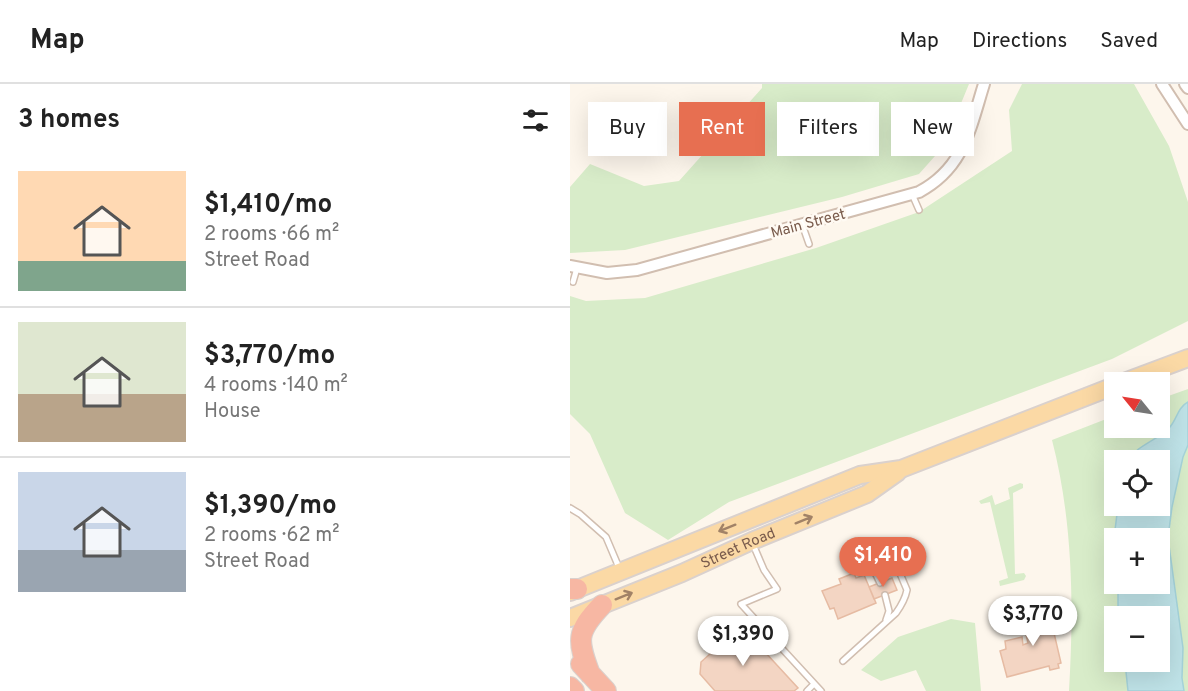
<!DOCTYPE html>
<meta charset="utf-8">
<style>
:root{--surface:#fff;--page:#f6f6f6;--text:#222;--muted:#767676;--line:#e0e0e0;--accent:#e76f51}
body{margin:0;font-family:Overpass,sans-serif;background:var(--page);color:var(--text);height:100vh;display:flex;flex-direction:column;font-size:22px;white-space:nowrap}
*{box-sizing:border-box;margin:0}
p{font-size:20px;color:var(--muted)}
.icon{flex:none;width:33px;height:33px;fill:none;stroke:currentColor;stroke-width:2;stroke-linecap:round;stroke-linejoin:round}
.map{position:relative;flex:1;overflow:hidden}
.panel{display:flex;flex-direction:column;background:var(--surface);width:570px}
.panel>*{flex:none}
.guide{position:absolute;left:18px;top:18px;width:510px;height:54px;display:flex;gap:12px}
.needle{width:39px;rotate:300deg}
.fabs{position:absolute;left:534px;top:288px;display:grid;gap:12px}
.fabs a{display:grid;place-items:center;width:66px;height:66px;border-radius:0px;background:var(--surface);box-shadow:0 6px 24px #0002;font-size:30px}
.price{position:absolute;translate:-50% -51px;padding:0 14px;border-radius:21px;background:#fff;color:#222;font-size:20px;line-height:39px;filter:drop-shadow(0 2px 3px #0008)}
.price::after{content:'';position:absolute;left:50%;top:36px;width:18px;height:14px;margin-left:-9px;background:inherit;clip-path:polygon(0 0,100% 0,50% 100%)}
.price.on{background:var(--accent);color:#fff}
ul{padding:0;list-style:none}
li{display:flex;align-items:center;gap:18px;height:150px;padding:0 18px}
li+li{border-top:2px solid var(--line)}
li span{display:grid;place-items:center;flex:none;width:168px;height:120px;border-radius:0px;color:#555}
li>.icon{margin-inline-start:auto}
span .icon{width:72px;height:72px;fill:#fffc;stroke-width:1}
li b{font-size:26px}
h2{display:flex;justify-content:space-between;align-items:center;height:72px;padding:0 18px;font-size:26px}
.chip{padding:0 21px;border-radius:0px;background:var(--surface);box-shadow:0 6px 24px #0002;font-size:21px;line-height:54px}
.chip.on{background:var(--accent);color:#fff}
header{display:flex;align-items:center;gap:36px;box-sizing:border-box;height:84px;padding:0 30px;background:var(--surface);border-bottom:2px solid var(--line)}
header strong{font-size:28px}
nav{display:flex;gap:33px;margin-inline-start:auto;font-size:21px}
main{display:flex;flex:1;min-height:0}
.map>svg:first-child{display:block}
.green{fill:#d8ecc9;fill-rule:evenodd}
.water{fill:#bfe3e8;stroke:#a5d3da;stroke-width:1.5}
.building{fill:#f3d5c3;stroke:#e6bba3;stroke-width:1.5}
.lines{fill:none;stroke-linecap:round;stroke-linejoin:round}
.lane-casing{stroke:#d1beb0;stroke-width:8}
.street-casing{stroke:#d1beb0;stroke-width:14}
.primary-casing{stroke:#dad1cd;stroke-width:20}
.highway-casing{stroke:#dad1cd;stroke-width:22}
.lane{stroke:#fff;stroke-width:5}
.street{stroke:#fff;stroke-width:10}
.primary{stroke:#fbd9a5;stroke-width:16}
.highway{stroke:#f7b7a3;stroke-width:20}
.oneway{stroke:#a18267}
.labels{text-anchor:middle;stroke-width:5;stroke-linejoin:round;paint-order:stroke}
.street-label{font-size:15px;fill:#7a5c4d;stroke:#fffaf3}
</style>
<header>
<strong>Map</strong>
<nav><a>Map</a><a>Directions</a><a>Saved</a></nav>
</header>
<main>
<section class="panel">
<h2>3 homes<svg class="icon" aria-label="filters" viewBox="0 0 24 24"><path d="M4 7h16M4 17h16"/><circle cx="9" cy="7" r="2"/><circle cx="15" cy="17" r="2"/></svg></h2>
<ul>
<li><span style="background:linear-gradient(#ffd9b3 75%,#7fa58c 0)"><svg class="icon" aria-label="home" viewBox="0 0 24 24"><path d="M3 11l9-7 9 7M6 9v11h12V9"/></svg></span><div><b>$1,410/mo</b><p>2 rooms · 66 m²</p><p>Street Road</p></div></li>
<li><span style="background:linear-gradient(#dfe7d0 60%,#b9a48a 0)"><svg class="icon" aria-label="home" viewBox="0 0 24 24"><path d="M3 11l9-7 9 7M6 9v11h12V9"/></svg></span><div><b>$3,770/mo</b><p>4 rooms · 140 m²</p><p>House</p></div></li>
<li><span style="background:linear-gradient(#c9d6e8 65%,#9aa5b1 0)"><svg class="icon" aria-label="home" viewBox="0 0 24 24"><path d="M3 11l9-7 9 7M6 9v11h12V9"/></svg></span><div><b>$1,390/mo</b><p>2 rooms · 62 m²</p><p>Street Road</p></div></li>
</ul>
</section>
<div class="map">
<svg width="618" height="607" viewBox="0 0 618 607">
<rect width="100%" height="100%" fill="#fdf6ec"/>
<path class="green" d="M192,0H399L373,63L349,90L272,113L55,166L0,169V103L20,80L74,102L109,97L192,4Z
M452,0H564L599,62L618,118V237L542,275L159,418L98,456L55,429L20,350L0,330V212L16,217L75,214L246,164L349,128L442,67L439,26Z
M618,305V607H499C504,523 503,437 482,356L544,332V344H590V315ZM544,376H590V422H544ZM544,454H590V500H544ZM544,532H590V578H544Z
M450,399L453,400V404L443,409L445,490L454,489L456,492L454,496L430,502L429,497L438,494L420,418L411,420L409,417L422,411L425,421L440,415L438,404Z
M381,535L405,539L411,607H356L346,586L311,597L291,586L328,553Z"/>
<path class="water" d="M618,318V361L613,373L602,423L598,454L613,564L612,594L614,607H558L555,578H590V532H548V500H590V454H544V481L542,470L548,422H590V376H558C568,361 586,357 599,344C607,336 607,324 618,318Z"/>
<path class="building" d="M284,489L286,494L294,491L306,519L268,535L264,524L260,525L252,507L271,500L269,495Z
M322,494L327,506L304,515L299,503Z
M480,527L481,536H485L487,548L484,549L491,579L488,580L489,584L480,586L479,582L437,593L430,567L436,565L435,557L452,553L453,561L458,559L452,533Z
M171,542L228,604L224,607H145L130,590L131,578Z"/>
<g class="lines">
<g class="lane-casing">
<path id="lane" d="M342,110L349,126
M232,140L239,160
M3,198L7,184
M0,424L10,430L36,453L50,486
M182,458L194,486L207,505L171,520L251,607
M296,470L310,499
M315,511L319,527L316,536
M273,577L326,529C331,522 335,516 337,506L318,461
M237,607L244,600"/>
</g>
<g class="street-casing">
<path id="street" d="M592,0L618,40
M615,0L618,4
M0,182L37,189L67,186L349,108C394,84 400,45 414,0"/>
</g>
<g class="primary-casing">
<g id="primary">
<path d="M554,298L618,274"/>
<path d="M0,508L290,391L331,385L544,302"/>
<path id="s1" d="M0,534L112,489L182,457L297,410L328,388"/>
</g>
</g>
<g class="highway-casing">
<path id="highway" d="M0,505H7
M11,580L36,607
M20,590C7,556 6,548 32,521
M0,603L4,607"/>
</g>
<use href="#lane" class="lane"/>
<use href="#street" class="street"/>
<use href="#primary" class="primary"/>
<use href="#highway" class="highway"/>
</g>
<defs><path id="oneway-shaft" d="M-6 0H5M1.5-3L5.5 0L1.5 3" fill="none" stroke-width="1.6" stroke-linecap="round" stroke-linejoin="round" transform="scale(1.5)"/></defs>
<g class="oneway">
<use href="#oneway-shaft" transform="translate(234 436) rotate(-22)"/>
<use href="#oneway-shaft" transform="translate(157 444) rotate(158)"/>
<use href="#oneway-shaft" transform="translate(54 512) rotate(-22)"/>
</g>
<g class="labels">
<g class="street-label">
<text transform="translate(238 139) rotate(-15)" y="5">Main Street</text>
<text dy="5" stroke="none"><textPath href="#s1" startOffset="182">Street Road</textPath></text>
</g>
</g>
</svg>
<div class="fabs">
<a><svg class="needle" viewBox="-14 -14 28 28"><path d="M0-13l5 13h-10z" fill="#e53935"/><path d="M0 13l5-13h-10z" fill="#767676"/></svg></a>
<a><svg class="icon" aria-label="locate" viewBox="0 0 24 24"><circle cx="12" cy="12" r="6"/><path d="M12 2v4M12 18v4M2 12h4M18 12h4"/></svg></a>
<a>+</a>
<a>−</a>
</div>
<b class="price on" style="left:313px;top:504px">$1,410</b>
<b class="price" style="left:463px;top:563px">$3,770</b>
<b class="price" style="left:173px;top:583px">$1,390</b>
<div class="guide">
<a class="chip">Buy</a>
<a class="chip on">Rent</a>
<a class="chip">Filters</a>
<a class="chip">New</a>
</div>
</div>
</main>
